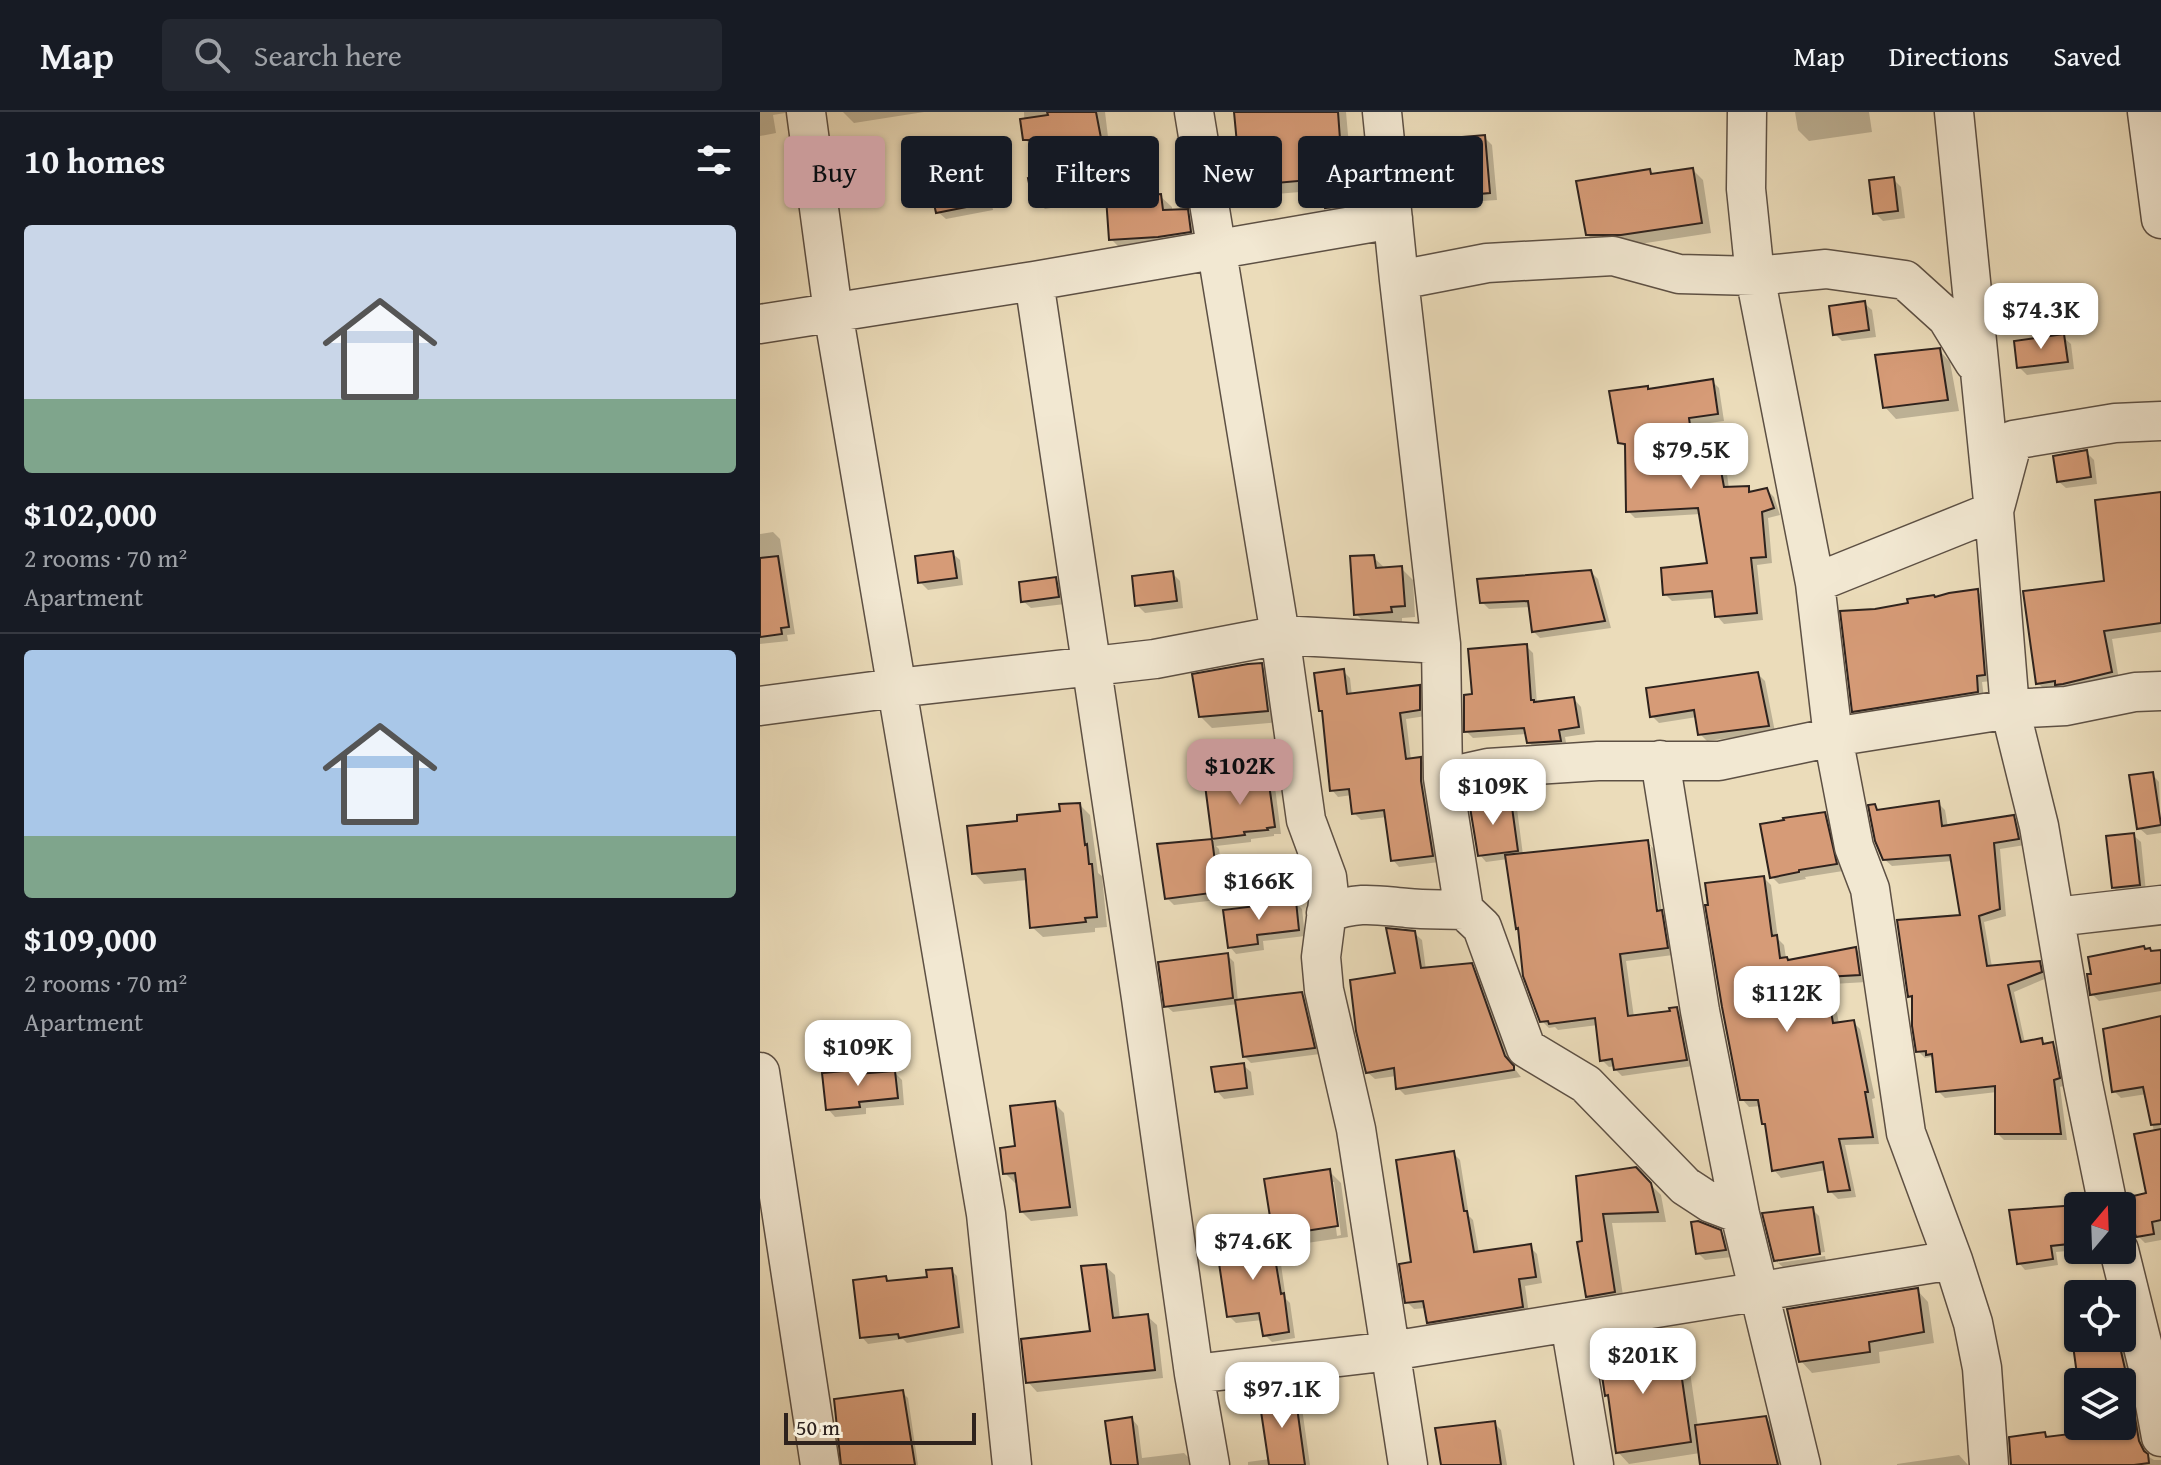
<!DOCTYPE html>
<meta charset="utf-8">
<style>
:root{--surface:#171b24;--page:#242831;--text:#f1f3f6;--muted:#9ea1a6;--line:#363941;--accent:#c59692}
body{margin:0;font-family:"Gentium Book Plus",serif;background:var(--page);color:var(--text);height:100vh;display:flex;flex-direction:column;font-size:30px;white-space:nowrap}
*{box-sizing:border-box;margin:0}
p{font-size:26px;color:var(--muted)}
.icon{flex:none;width:44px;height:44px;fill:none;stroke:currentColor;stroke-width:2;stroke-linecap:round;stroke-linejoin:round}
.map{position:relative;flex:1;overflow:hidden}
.details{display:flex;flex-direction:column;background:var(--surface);width:760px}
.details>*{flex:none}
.top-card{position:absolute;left:24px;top:24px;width:760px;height:72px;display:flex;gap:16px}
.needle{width:52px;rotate:19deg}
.buttons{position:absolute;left:1304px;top:1080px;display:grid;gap:16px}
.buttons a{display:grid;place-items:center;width:72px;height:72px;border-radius:8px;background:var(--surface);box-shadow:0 2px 6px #0004;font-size:40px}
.scale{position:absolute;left:24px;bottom:20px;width:192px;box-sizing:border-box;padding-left:8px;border:4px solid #2e221d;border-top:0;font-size:22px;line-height:28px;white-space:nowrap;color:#2e221d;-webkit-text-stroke:6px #f2e8d2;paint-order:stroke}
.price{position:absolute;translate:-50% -68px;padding:0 18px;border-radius:16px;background:#fff;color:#222;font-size:26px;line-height:52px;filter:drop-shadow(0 2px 4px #0008)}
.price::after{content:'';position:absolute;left:50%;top:48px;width:24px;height:18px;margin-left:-12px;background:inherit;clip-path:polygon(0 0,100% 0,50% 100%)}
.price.current{background:var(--accent);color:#111}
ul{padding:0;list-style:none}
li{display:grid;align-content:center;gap:16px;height:424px;padding:0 24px}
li+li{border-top:2px solid var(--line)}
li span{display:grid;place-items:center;height:248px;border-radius:8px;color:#555}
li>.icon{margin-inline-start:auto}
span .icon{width:144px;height:144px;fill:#fffc;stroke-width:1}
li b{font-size:34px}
h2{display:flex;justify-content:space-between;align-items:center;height:96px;padding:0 24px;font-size:34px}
.chip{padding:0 28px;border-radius:8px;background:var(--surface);box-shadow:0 2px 6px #0004;font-size:28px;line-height:72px}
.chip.current{background:var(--accent);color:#111}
header{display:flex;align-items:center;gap:48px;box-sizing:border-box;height:112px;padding:0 40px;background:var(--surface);border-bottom:2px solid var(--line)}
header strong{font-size:38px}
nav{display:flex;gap:44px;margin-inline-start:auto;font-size:28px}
.search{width:560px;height:72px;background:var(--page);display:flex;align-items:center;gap:20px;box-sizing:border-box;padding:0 28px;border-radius:8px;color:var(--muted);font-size:30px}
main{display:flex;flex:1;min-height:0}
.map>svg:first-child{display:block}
.shadow{fill:#0003;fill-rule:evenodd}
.building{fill:#d69b77;stroke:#2e221d;stroke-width:2}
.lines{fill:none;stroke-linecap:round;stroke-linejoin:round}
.minor-casing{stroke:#5d5044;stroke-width:41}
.minor{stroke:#f2e8d2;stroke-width:38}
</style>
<header>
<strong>Map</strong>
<div class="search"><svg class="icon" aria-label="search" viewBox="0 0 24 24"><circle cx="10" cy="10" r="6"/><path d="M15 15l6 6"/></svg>Search here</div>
<nav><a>Map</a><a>Directions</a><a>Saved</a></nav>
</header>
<main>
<section class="details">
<h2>10 homes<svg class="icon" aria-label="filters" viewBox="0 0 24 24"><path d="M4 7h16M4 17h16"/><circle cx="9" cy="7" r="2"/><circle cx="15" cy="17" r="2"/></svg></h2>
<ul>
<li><span style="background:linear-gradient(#c9d6e8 70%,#7fa58c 0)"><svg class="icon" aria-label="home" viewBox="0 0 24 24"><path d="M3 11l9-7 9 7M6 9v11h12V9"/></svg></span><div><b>$102,000</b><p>2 rooms · 70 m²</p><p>Apartment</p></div></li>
<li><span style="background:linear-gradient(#a9c7e8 75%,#7fa58c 0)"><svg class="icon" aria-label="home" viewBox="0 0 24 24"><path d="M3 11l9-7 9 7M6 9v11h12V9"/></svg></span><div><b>$109,000</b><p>2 rooms · 70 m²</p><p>Apartment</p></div></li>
</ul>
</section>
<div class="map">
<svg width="1401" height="1353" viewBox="0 0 1401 1353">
<rect width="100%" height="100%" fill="#ebdcba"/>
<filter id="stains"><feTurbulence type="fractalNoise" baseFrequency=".0025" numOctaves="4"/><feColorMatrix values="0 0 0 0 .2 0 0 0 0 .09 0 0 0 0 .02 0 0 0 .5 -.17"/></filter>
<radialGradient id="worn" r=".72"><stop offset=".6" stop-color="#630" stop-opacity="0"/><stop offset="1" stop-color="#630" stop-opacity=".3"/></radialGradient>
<path class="shadow" d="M0,0H31L13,3L16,21L0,24Z
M83,0H164L94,11Z
M264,0H345L349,33L361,86L400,84L412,95V100L427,99L439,111L442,131L363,139L351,127L348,86L285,97L274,86L280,66L273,35L265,27Z
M476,0H586L592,68L606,66L616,77L618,99L577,106L567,95L564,78L493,84L483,73Z
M1035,0H1109L1112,20L1049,29L1038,18Z
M724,25L732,33L737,88L694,91L686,84Z
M216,41L223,48L233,98L186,107L178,100Z
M933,58L943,68L951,121L873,133H838L828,123L889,60L893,64Z
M1133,67L1141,75L1145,106L1123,109L1115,101Z
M1104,191L1112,198L1116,225L1082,229L1075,222Z
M1303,225L1311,232L1314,257L1267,263L1259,255Z
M1179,238L1190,250L1199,299L1136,307L1125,295Z
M952,269L959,276L964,309L935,313L941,358L960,355L967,362L969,377L988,376L993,381L1007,378L1014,385L1020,403L1008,406L1012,451L997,453L1003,508L964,512L957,504L955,486L912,489L905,482L949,453L941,402L875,406L868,399L867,337L860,330L887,276L890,279Z
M1326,340L1334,348L1337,372L1306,376L1298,369Z
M1401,382V520L1352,527L1359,568L1287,580L1278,571L1346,470Z
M13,420L20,427L35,522L27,523L28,529L0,532V422Z
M192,441L200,448L203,473L168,478L160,470Z
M613,445L626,457L641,456L653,468L655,505L642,506V511L607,513L596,502Z
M831,460L838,467L851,516L780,526L773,519L771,495L729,497L722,490Z
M412,461L420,469L423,496L385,501L377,493Z
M295,467L303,475L305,492L271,496L263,489Z
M1218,480L1224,486L1231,569L1222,570L1224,586L1100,605L1094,599L1115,499Z
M766,534L773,541L777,592L814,587L821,595L825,622L805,625L807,636L776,638L769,630L767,622L713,626L706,619L714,584Z
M501,553L513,565L519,610L452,616L441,605Z
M583,559L590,566L592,584L659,575L665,582L666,604L646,607L651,648L660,647L667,654L679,750L639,755L633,748L627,705L601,708L594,701L592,683L578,685L572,678L564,602L561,599Z
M998,562L1005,569L1015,620L947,629L940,622L937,605L899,611L892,604Z
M1392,662L1399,670L1401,721L1387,723L1379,716Z
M508,667L515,675L521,722H514V724L491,727V730L456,734L459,737L465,787L414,793L407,786L399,734L454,729L447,675Z
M716,683L723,690V694L751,690L757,697L763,743L887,730L894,737L902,802L908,807L913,843L866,849L874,905L912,900L916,897L923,904L933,954L862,964L855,957V954L849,955L842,948L838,913L798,918L795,915L789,916L782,909L761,819L758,816L748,747L726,750L720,743ZM887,734H891L900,809H896Z
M1178,691L1185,698L1188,715L1253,705L1260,712L1265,733L1240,737L1246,804L1224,810L1232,855L1279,851L1286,858L1287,866L1254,880L1265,931L1281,928L1286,933L1293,932L1300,939L1306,973L1300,975L1307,1028H1244L1237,1021V980L1185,986L1178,979L1174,948L1171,945L1165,946L1158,939L1154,888L1150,884L1202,805L1193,749L1132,754L1124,747L1114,694L1120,700Z
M320,693L330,703L338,761L342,764L347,815L335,816V820L283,825L272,815L268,768L224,772L214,761L259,711L302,701Z
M1064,702L1072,709L1083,759L1045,765L1046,767L1019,772L1012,765Z
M1373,723L1381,730L1386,780L1361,783L1354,776Z
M1004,766L1011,773L1018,827L1024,833L1026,846L1029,850L1096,837L1103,844L1107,870L1072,872L1079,912L1093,910L1100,917L1115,986L1112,987L1119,1032L1085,1033L1096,1085L1078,1087L1070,1079L1066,1058L1021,1066L1014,1058L1008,1015L1004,1011L1001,994L989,995L982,987Z
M536,791L542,797L545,824L503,829L504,838L476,842L470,835Z
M654,821L662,828L666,858L711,853L718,860L752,953L761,965L645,983L638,976L636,964L615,967L607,960L638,862Z
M1386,839L1392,841L1401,840V879L1339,889L1332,882Z
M467,843L474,850L478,890L541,882L548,888L560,942L491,951L484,944L478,892L413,900L406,894Z
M1401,906V1128L1385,1131L1378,1124L1376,1117L1372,1118L1365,1111L1388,1083L1394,1020L1387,982L1361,986L1354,979Z
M483,953L491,960L494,983L464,987L457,979Z
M95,960L99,964L135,961L142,968L144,993L106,996V1002L75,1005L68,997Z
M294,991L304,1001L318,1104L271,1109L262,1100L258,1071H255L245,1061L257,1036Z
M693,1041L700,1048L709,1104L713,1108L719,1141L770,1135L777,1142L782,1171L765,1174L769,1202L676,1217L669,1210L666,1196L654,1197L647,1190L653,1152Z
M875,1057L901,1083L906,1110L852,1111L864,1190L838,1194L828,1184L818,1066Z
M569,1059L581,1071L588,1125L526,1134L517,1125L526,1187L530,1191L535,1226L512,1230L505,1223L502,1208L476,1211L469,1204L511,1124L516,1129L506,1069ZM570,1070H574L581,1123L577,1124Z
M1318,1096V1138L1296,1140L1298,1153L1265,1158L1259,1151Z
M1052,1097L1059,1104L1065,1140L1018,1147V1151L1016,1148Z
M960,1120L968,1128L972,1145L945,1148L938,1141Z
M1065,1144L1066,1149L1023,1155L1018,1151Z
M345,1154L355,1163L360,1207L387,1204L397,1213L403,1266L277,1280L268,1270L332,1221Z
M191,1158L197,1164L204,1221L147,1231L143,1227L108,1232L102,1225L125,1166L130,1171L169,1166Z
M1332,1171L1339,1178L1340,1182H1318V1226H1359L1363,1231L1386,1338L1389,1345L1394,1348H1401V1353H1253L1285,1322L1289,1327L1327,1322L1326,1314H1362V1270H1319L1305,1174Z
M1157,1178L1168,1190L1174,1231L1119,1240L1120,1251L1052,1261L1041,1249Z
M887,1224L898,1236L900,1251L918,1249L930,1260L938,1315L1006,1306L1017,1317L1026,1353H942L940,1341L869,1352L858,1340L850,1286L847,1283Z
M142,1280L148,1286L158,1353H83Z
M534,1283L541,1289L550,1353H488V1350L510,1347Z
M372,1307L378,1314L382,1346L424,1341L431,1348L432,1353H354Z
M734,1311L741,1318L747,1353H683Z
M1199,1343L1208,1353H1137V1352Z"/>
<path class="building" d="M287,0H336L350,73L272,87L268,66L277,65L270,28H263L260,7L288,3Z
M474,0H578L583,68L606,64L609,89L565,96L560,67L481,74Z
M725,23L730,81L684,85L679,27Z
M216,39L227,91L176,101L165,49Z
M933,56L942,111L861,123H826L816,69L890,57L891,62Z
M1134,65L1138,99L1113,102L1109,68Z
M401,82L403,98L428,97L431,120L398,125L349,128L346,85Z
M1105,189L1109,218L1073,223L1069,194Z
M1304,222L1308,250L1257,256L1254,229Z
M1180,236L1188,288L1123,296L1115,243Z
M953,267L958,302L929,306L936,357L960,353L964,375L989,374V380L1007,376L1014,396L1002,400L1006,445L991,446L997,501L955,505L952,479L903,483L901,456L947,451L938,396L866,400L865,332L858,331L849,279L888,274V277Z
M1327,338L1331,365L1297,370L1293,344Z
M1401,380V511L1344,519L1352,560L1303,572L1295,573V569L1276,572L1263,479L1344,469L1335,388Z
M193,439L197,466L158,471L155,444Z
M614,443L616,456L642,454L645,494L631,495L632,500L594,503L590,444Z
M18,444L29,515L21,516L22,522L0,525V446Z
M831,458L845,509L772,520L768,489L720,491L717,467Z
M413,459L417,489L375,494L372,464Z
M296,465L299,485L261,490L259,470Z
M1218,477L1225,563L1217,564L1218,580L1092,600L1080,499L1115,497L1148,491L1147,487L1174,483L1175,485L1189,481Z
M767,532L771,588H774V590L814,585L819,615L799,618L801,629L767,631L764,616L704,620V583L712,582L708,537Z
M502,551L508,599L439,605L432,562L488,552Z
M584,557L587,582L660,573V598L640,601L646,647L661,645V669L673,744L631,749L624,698L592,702L589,677L570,679L562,599H559L554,561Z
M998,560L1009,614L938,623L934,598L890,605L886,576Z
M1393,660L1401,713L1377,717L1369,663Z
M508,665L515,715L507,716L508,718L484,720L485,723L452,727L445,673Z
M717,681L719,693L751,688L758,739L718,744L708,683Z
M1179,689L1182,714L1254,703L1259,727L1234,731L1240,797L1219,804L1227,854L1280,849L1282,860L1248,873L1261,930L1282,926L1283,932L1293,930L1300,966L1294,968L1301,1022H1235V974L1176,980L1172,942L1166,943V939L1156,940L1152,914V884L1148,885L1137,808L1200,803L1190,743L1123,748L1115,729L1108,693L1115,692L1117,698Z
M320,691L325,733L327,732L329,752H332L337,805L325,806L326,810L270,816L265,757L212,762L207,714L257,709V703L300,699L299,692Z
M1065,700L1077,752L1039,758V760L1010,766L1000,712L1024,708L1023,706Z
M1374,721L1380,773L1352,776L1346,724Z
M452,727L459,780L405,787L397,732Z
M888,728L897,799L902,798L908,836L860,842L868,904L910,899L909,896L917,895L927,948L854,958L852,947L840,949L835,906L789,912L788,909L780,910L763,864L758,816L756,817L745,743Z
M1004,764L1012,824L1017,823L1020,846L1027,845L1028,848L1096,835L1100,863L1065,865L1073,911L1094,908L1108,980H1105L1113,1025L1079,1027L1090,1078L1068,1080L1063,1050L1012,1059L1005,1012H1002L998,988H980L962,895L945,793H948L945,771Z
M536,789L539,818L497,823L498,832L468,836L463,798Z
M626,816L655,819L661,856L712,851L745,944L754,954V958L636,977L634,956L606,961L596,919L590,868L635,861Z
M1384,834L1385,837L1390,836L1391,839L1401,838V871L1330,883L1327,862H1331L1328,845Z
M468,841L473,886L404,895L398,850Z
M542,880L555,936L483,945L475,888Z
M1401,904V1012L1391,1013L1383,975L1352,980L1343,917Z
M484,951L487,976L455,980L451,955Z
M96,958L97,962L135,959L138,986L99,990L100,995L66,998L62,961Z
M295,989L310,1095L260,1100L255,1061L243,1062L240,1036L255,1034L250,994Z
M1401,1017V1108L1392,1110L1394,1122L1376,1125L1372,1111L1362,1113L1369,1100V1085L1386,1081L1374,1022Z
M694,1039L704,1099H707L714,1140L771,1132L776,1165L759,1167L763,1195L667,1211L663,1189L645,1191L639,1152L651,1150L636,1048Z
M876,1055L891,1071L898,1100L843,1102L855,1180L826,1185L817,1130L822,1129L816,1064Z
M570,1057L578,1114L513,1124L504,1067Z
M1318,1093V1131L1291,1134L1293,1147L1257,1152L1249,1098Z
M1053,1095L1060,1142L1014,1149L1002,1101Z
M938,1109L961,1118L966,1138L936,1142L931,1110Z
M511,1122L521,1182L524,1181L529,1220L503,1224L499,1201L467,1205L456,1131Z
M346,1152L353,1206L388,1202L395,1258L266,1271L261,1227L330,1219L321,1154Z
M192,1156L199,1215L139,1226L138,1222L100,1226L93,1168L126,1164L127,1169L167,1165L166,1158Z
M1158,1176L1164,1220L1109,1230L1110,1240L1039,1250L1027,1197Z
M887,1222L891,1250L919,1246L931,1330L856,1341L848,1283L845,1284L837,1230Z
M1312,1226H1358L1368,1270H1318Z
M143,1278L155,1353H81L74,1287Z
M535,1281L545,1353H509L499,1286Z
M1374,1300L1379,1329L1384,1339L1388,1342L1389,1351L1374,1353H1251L1249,1325L1285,1320L1286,1325L1327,1320L1326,1314H1362V1302Z
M1006,1304L1018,1353H940L935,1313Z
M372,1305L378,1353H351L345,1309Z
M735,1309L741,1353H681L675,1316Z"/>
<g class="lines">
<g class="minor-casing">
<path id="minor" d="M46,0L73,200L226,1102L252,1353
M434,0L520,523L546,708L567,765L569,783L561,845L564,878L596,1017L648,1353
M622,0L639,168L681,532L683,666L728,656L838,649H959L1073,625L1250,597L1306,594L1375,580L1401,579
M987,0L986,77L995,164L1055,471L1073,625L1094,735L1110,777L1146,1021L1193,1148
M1194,0L1234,399L1250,597L1279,714L1323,972L1348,1094
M1387,0L1401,107
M639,168L727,151L853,144L919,162L995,164L1066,157L1145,168L1187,206L1214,250
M274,169L381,886L434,1262L450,1353
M0,212L274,169L633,107
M1055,471L1234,399L1253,328L1355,311L1401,309
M0,594L136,576L395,547L520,523L681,532
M900,648L940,899L980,1102L1041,1353
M683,666L704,798
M566,801C600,789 614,793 647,796C666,798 685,797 704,798L722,815L766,936L826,972L925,1074L951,1091L980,1102
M1295,805L1401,793
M0,960L60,1353
M1359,1138L1388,1255L1401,1325
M810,1211L834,1353
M434,1262L631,1239L1193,1148L1213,1211L1222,1256L1229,1353"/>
</g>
<use href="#minor" class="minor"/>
</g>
<rect width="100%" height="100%" filter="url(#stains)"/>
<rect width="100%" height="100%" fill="url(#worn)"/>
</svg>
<div class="buttons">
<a><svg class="needle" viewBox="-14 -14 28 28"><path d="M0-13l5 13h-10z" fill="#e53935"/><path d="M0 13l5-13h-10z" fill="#9ea1a6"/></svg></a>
<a><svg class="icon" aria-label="locate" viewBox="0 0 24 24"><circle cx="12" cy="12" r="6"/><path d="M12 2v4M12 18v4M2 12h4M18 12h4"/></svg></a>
<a><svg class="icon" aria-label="layers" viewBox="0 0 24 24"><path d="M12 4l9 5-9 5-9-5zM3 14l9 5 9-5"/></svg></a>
</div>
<div class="scale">50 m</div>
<b class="price" style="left:1281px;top:239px">$74.3K</b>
<b class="price" style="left:931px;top:379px">$79.5K</b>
<b class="price current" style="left:480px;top:695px">$102K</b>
<b class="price" style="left:733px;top:715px">$109K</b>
<b class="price" style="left:499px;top:810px">$166K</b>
<b class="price" style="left:1027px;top:922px">$112K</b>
<b class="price" style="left:98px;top:976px">$109K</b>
<b class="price" style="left:493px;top:1170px">$74.6K</b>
<b class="price" style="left:883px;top:1284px">$201K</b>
<b class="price" style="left:522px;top:1318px">$97.1K</b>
<div class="top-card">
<a class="chip current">Buy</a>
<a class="chip">Rent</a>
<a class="chip">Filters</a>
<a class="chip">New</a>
<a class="chip">Apartment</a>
</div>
</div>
</main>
